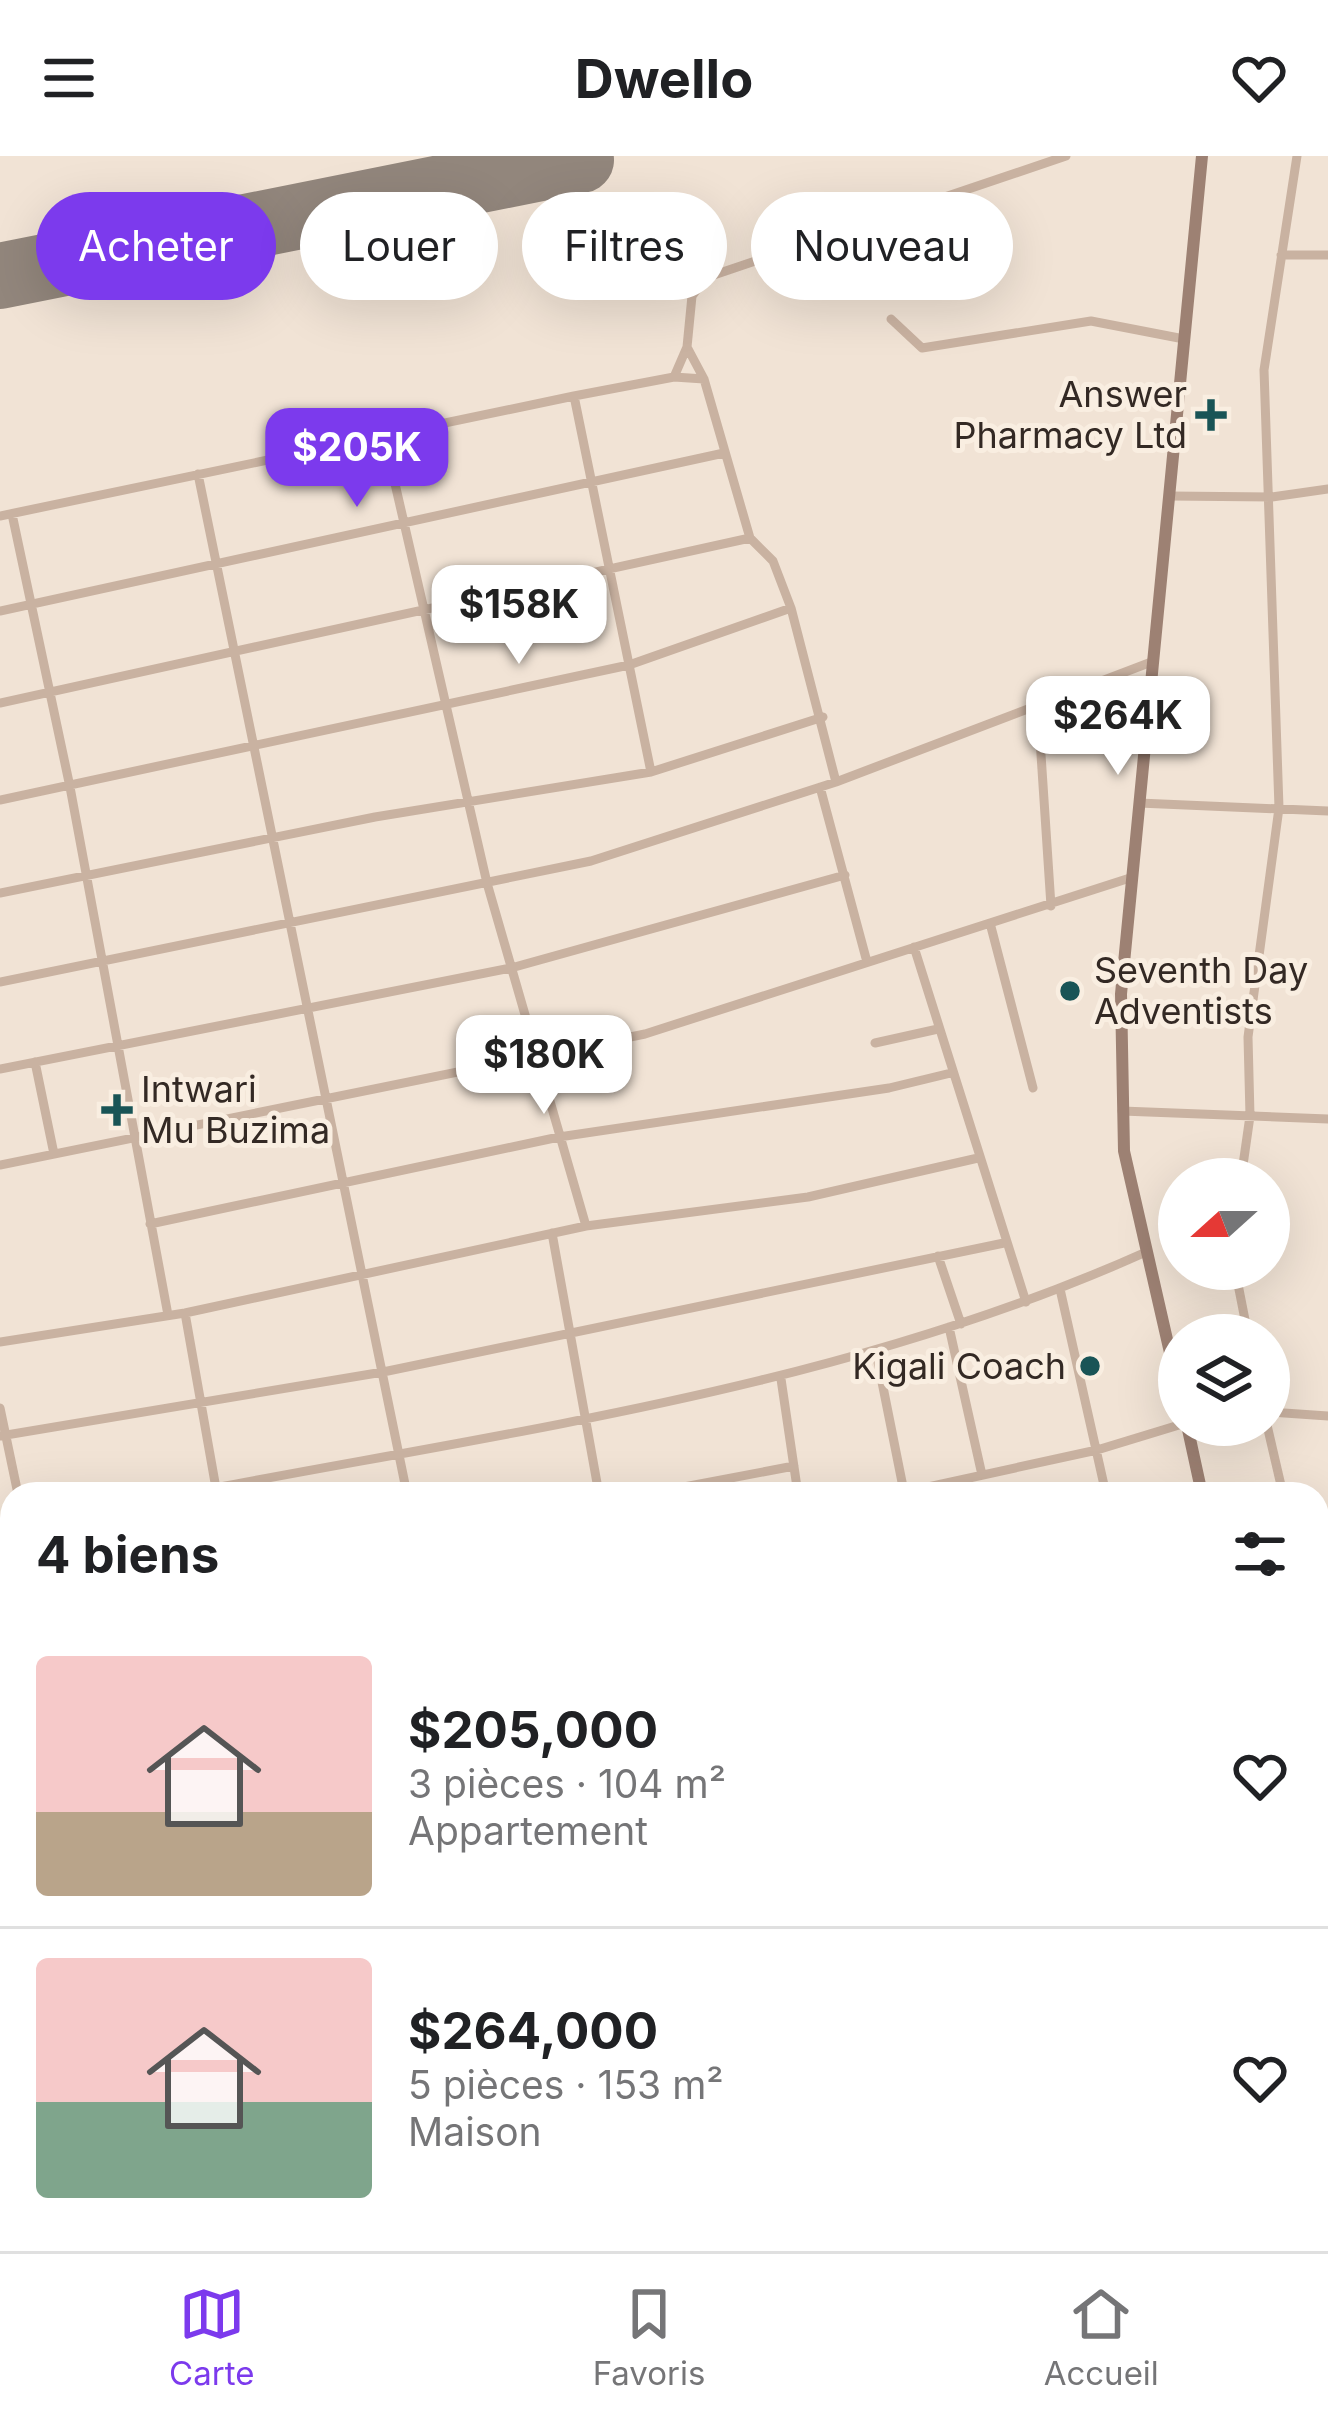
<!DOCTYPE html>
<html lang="fr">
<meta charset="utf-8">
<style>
:root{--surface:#fff;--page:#f6f6f6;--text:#202124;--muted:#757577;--line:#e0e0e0;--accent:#7c3aed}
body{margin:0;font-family:Inter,sans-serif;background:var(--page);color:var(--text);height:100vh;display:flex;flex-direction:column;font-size:45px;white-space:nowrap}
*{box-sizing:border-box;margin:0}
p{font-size:39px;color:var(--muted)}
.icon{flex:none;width:66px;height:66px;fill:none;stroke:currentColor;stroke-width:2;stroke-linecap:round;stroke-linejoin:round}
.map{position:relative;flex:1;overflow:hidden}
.side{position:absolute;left:0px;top:1326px;width:1329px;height:771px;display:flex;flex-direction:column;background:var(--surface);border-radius:36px 36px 0 0;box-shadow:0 12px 48px #0002}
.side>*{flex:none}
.guide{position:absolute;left:36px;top:36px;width:1257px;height:108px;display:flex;gap:24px}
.needle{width:78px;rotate:249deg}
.fabs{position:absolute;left:1158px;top:1002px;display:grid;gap:24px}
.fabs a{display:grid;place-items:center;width:132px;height:132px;border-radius:50%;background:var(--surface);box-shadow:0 12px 48px #0002;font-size:60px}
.price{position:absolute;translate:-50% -102px;padding:0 27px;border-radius:24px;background:#fff;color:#222;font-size:39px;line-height:78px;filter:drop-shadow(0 3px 6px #0008)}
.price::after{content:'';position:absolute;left:50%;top:72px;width:36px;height:27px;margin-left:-18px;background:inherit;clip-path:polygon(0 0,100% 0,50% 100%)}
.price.on{background:var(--accent);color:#fff}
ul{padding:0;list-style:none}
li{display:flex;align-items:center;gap:36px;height:300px;padding:0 36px}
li+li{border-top:3px solid var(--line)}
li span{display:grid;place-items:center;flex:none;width:336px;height:240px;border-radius:12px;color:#555}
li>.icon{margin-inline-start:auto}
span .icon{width:144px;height:144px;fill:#fffc;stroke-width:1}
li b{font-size:51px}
h2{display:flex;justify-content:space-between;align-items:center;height:144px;padding:0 36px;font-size:51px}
.chip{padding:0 42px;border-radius:54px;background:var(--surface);box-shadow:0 12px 48px #0002;font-size:42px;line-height:108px}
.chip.on{background:var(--accent);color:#fff}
header{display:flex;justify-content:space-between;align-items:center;height:156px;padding:0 36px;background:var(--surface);font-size:54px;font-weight:700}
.tab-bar{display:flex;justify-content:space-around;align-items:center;height:168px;border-top:3px solid var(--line);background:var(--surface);font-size:33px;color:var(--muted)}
.tab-bar a{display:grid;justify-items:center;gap:6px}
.tab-bar .on{color:var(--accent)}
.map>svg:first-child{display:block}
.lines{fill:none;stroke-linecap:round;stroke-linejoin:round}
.runway{stroke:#92867c;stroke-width:66}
.street{stroke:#c9b2a1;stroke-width:9}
.secondary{stroke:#9d8173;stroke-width:12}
.poi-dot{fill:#195456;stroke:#f9eee1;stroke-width:4.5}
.labels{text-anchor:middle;stroke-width:10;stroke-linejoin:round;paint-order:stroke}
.poi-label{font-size:36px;fill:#332924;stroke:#f9eee1;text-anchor:end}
</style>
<header><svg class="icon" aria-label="menu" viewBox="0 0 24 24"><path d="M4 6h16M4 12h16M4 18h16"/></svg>Dwello<svg class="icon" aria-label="heart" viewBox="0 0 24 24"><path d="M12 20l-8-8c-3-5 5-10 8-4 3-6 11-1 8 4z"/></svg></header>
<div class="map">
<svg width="1328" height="2095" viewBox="0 0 1328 2095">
<rect width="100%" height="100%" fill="#f1e3d5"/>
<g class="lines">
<path class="runway" d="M0,120L581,4"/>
<path class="street" d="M1281,99H1328
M891,163L922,192L1091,165L1184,183
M674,221L687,191
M574,240L651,616
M384,280L487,727L586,1070
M198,318L407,1338
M1170,340L1272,341L1328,333
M12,358L70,631L168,1159
M0,360L574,240L674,221L704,223
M0,455L724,297
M0,547L750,382
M1038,553L1051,750
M836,626L791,452L773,405L750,382L704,223L687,191L692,140L705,122L1066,0
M820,631L867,806
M0,644L629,509L791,452
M1139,647L1328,655
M0,737L375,661L651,616L823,561
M990,767L1033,932
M914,791L1026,1146
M0,826L591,705L836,626L1154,505
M875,887L938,873
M35,906L54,998
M0,913L511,812L845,719
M1122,955L1328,963
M0,1009L645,878L1133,721
M1241,1023L1250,960L1248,881L1279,652L1264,214L1297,0
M150,1068L559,981L889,932L951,917
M552,1077L599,1338
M938,1100L961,1168
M1235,1113L1248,1179
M1060,1133L1106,1338
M185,1157L217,1338
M949,1171L982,1319
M0,1186L185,1157L586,1070L808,1041L978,1002
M876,1196L904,1336
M781,1223L798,1338
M0,1252L18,1338
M1269,1256L1328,1260
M1267,1269L1283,1338
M0,1280L383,1216L1004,1087
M183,1338C509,1275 841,1233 1146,1096
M647,1338L794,1310
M896,1338L1097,1294L1179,1269
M0,1373L12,1371
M1317,1442L1328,1439
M0,1461L12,1458
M1317,1485L1328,1535
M0,1549L12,1546
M0,1638L12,1635
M0,1722L12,1719
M0,1811L12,1809
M1317,1835L1328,1881
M0,1900L12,1897
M0,1988L12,1986
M0,2075L12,2073
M173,2085L175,2095
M266,2085L269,2095
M361,2085L364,2095
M647,2085L649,2095
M1048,2085L1051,2095
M896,2095L949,2085"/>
<path class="secondary" d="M1179,1236L1124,995L1121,838L1202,0
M1187,1269L1202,1338
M1317,1661L1328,1657"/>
</g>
<g class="poi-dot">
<path d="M1205 241h12v12h12v12h-12v12h-12v-12h-12v-12h12z"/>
<circle cx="1070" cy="835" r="12"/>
<path d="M111 936h12v12h12v12h-12v12h-12v-12h-12v-12h12z"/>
<circle cx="1090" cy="1210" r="12"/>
</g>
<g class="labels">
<g class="poi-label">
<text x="1187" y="251">Answer<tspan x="1187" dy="41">Pharmacy Ltd</tspan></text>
<text x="1094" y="827" text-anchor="start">Seventh Day<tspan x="1094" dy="41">Adventists</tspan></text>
<text x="141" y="946" text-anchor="start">Intwari<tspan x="141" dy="41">Mu Buzima</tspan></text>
<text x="1066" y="1223">Kigali Coach</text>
</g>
</g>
</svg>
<div class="fabs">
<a><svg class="needle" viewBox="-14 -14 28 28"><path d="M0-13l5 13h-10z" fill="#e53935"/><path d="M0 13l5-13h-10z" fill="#757577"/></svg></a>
<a><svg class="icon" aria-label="layers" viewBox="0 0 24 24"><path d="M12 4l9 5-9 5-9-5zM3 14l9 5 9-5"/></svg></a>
</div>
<b class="price on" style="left:357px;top:354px">$205K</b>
<b class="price" style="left:519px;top:511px">$158K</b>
<b class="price" style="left:1118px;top:622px">$264K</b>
<b class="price" style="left:544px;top:961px">$180K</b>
<div class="guide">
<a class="chip on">Acheter</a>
<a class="chip">Louer</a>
<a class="chip">Filtres</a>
<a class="chip">Nouveau</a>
</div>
<section class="side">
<h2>4 biens<svg class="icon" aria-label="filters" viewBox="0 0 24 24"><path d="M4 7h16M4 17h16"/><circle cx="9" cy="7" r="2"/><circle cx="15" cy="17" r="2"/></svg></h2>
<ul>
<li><span style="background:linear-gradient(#f6c9c9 65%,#b9a48a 0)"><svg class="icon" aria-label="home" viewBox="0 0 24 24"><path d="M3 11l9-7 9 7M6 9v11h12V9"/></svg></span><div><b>$205,000</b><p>3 pièces · 104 m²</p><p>Appartement</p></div><svg class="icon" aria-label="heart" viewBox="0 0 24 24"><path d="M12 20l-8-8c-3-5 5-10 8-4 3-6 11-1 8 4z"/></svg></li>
<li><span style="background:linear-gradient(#f6c9c9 60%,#7fa58c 0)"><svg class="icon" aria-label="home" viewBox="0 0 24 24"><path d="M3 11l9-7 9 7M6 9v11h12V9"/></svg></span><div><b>$264,000</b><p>5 pièces · 153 m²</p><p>Maison</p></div><svg class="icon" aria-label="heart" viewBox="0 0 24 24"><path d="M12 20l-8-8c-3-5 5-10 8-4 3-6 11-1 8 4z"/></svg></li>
</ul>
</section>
</div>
<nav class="tab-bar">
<a class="on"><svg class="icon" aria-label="map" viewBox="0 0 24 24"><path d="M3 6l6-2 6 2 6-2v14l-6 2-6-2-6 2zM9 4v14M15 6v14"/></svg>Carte</a>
<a><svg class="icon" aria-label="saved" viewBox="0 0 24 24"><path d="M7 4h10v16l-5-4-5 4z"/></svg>Favoris</a>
<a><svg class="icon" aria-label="home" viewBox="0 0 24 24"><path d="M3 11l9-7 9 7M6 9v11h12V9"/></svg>Accueil</a>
</nav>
